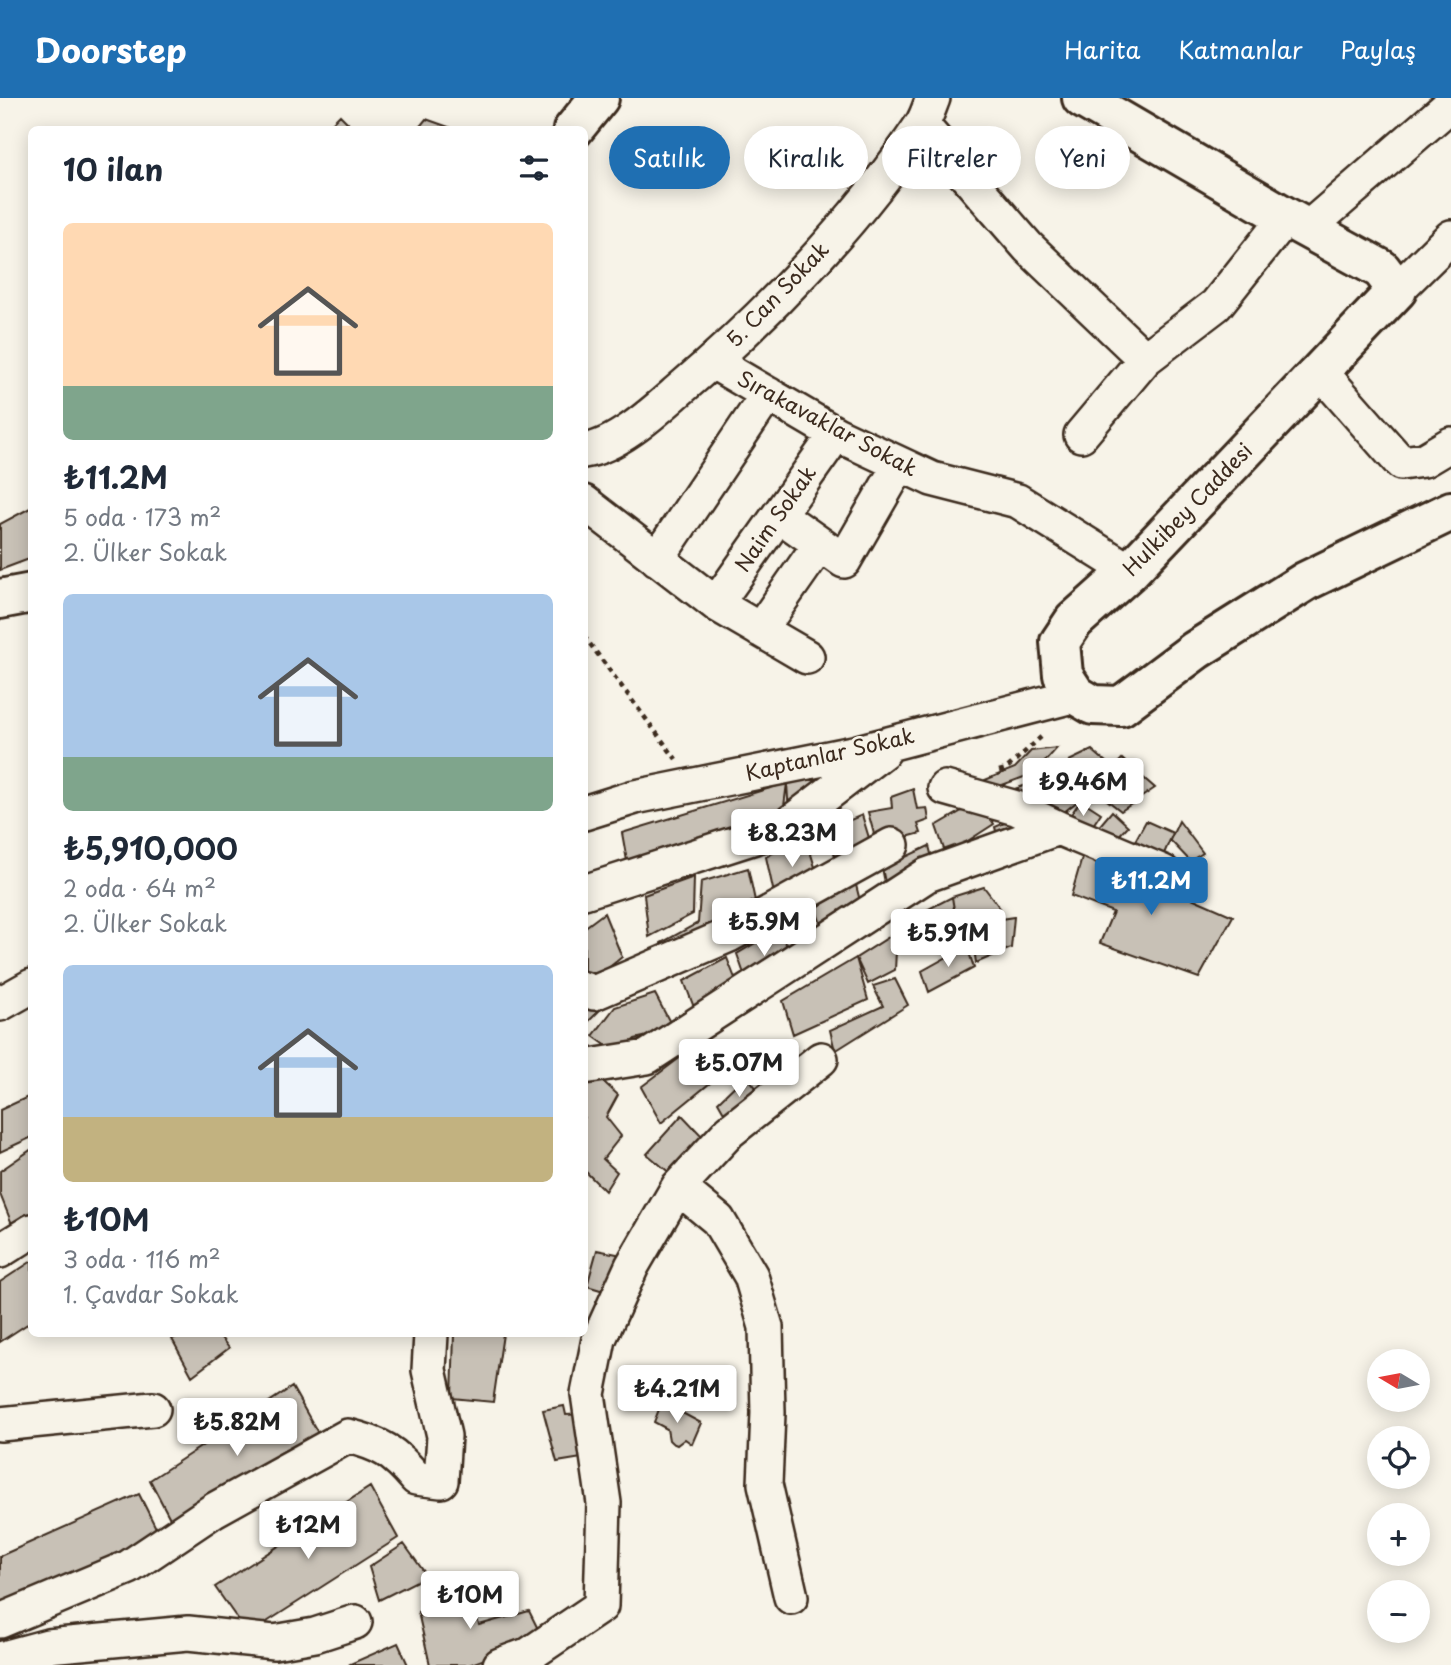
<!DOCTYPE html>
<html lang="tr">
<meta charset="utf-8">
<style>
:root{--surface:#fff;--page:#f6f6f7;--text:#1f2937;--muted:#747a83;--accent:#1f6fb2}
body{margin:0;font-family:"Playpen Sans",sans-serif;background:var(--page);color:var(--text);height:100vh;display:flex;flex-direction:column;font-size:26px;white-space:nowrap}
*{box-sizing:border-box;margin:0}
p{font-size:23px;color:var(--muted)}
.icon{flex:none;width:38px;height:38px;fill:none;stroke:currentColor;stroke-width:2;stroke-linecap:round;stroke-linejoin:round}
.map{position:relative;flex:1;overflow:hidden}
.side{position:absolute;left:28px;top:28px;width:560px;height:1211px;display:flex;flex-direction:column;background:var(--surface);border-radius:10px;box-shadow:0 4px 18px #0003}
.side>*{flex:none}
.banner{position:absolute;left:609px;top:28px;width:665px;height:63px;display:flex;gap:14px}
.needle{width:46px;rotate:280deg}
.controls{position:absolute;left:1367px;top:1251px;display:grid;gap:14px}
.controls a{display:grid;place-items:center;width:63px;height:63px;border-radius:50%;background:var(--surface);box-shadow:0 4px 18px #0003;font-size:35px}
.price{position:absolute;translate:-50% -60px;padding:0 16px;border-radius:7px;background:#fff;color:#222;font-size:23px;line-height:46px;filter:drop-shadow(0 2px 4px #0008)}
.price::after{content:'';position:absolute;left:50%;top:42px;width:21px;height:16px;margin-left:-10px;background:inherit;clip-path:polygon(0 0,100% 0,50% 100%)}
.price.selected{background:var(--accent);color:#fff}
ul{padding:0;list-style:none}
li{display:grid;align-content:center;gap:14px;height:371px;padding:0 35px}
li span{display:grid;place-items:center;height:217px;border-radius:10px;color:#555}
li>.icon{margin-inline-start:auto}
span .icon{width:126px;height:126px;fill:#fffc;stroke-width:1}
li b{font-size:30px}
h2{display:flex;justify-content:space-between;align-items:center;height:84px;padding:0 35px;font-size:30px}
.chip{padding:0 24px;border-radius:32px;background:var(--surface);box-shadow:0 4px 18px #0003;font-size:24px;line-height:63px}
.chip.selected{background:var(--accent);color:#fff}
header{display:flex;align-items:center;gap:42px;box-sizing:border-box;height:98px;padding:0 35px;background:var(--accent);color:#fff}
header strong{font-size:33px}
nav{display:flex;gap:38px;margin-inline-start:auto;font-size:24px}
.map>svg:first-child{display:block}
.building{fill:#c8c1b6;stroke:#3b2a1e;stroke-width:2}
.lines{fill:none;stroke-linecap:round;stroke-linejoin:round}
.street-casing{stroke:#3b2a1e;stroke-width:38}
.secondary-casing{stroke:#3b2a1e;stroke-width:44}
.path{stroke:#3b2a1e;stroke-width:4.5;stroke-dasharray:5 5;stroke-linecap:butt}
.street{stroke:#f7f3e8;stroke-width:33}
.secondary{stroke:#f7f3e8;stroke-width:38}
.labels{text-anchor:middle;stroke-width:5;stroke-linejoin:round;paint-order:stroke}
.street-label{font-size:21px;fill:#3b2a1e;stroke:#f7f3e8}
</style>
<header>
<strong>Doorstep</strong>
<nav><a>Harita</a><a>Katmanlar</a><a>Paylaş</a></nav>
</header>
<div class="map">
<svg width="1451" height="1567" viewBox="0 0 1451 1567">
<rect width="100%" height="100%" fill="#f7f3e8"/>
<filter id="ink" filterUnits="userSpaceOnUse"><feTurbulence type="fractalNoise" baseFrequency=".0143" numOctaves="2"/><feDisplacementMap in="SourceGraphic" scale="14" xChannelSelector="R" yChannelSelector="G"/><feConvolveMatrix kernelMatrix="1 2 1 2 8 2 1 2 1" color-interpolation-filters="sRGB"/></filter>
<g filter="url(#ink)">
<path class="building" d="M340,17L355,32H325Z
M426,21L457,32H417Z
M32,409V460L0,472V426Z
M1057,650L1035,675L983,694L985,682L1015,670L1031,653Z
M1092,652L1107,665L1079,685L1069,663Z
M1122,661L1155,690L1121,713L1093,691Z
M1067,668L1088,695L1064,714L1034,712L1000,696L1041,682Z
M831,675L789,717L787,685Z
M787,685L782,724L629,774L622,735Z
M913,691L917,711L927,710L929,722L918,726L921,735L877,747L868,714L892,710L891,699Z
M1081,702L1101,715L1085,739L1065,725Z
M979,703L994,726L946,757L936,728Z
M1112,713L1128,728L1111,746L1096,732Z
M862,717L873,753L838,773L829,731Z
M1023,717L1000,749L995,729Z
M1146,723L1173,735L1160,765L1130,752Z
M1179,723L1203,755L1190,763L1170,742Z
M805,737L819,782L776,805L766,759Z
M929,748L935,771L888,799L882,770Z
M1084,753L1233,818L1199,880L1100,845L1113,814L1071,798Z
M748,770L758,817L664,863L661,845L698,825L701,784Z
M694,779L693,816L649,839L644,797Z
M856,787L863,815L826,839L815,810Z
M984,789L1000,810L957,830L952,799Z
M952,799L957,830L920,848L911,820Z
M604,815L622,859L588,886L584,882V830Z
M1014,819L1011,850L976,865L973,843L999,834L1001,821Z
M779,831L793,861L749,890L737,856Z
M897,834L895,872L868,886L856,860Z
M967,848L974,870L929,894L922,873Z
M727,860L740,893L698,920L684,883Z
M856,860L868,902L793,936L783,903Z
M895,881L908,907L835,953L830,932L883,908L873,888Z
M655,896L674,932L635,941L618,956L593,938L615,909Z
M584,900L601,911L584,928Z
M685,956L710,985L661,1025L641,989Z
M584,974L594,975L618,997L606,1019L621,1038L603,1061L617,1074L605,1093L584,1072Z
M746,977L761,996L730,1025L718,1004Z
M32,997V1039L0,1054V1012Z
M682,1017L702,1038L671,1076L647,1056Z
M32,1051V1119L14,1131L0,1096V1073Z
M597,1152L627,1158L614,1196L587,1188Z
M32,1163V1223L0,1244V1184Z
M183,1236H218L229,1250L192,1278L172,1241Z
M454,1236H503L493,1304L452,1300Z
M292,1289L323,1344L175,1430L150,1382Z
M662,1304L701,1325L692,1346L685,1341L677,1347L672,1345L669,1342L667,1331L654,1324Z
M564,1308L566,1317L584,1316L588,1359L557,1364L543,1312Z
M370,1389L398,1440L248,1536L215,1489Z
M139,1396L161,1440L0,1513V1458Z
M404,1446L427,1478L379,1502L369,1469Z
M466,1485L479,1527L529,1513L542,1539L469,1567H430L418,1514Z
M398,1545L408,1567H351L350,1566Z"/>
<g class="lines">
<g class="street-casing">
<path id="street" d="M922,27L1028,149L1145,261
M1307,131L1451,6
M1397,192L1451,139
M713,264L836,336L932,381L1018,403L1130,473
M1320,273L1401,365L1424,362L1451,346
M1081,337L1145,261L1216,207L1286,119
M584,353C617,348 654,314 678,293C766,218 855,126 920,29C926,21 929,10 933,0
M584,404L716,506L807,559
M779,417L844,463L900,366
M657,461L768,296
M716,506L836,336
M760,532L820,446
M945,690L1016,710L1058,730
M584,715L635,699L858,654L1076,597
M584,794L783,730L884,653
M584,891L594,895L729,837L892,747
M0,906L32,888
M584,969L647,959L927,777L1058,730L1163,774
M678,1089L718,1122L751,1178L766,1229L768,1315L765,1386L791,1499
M0,1153L32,1133
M0,1326L153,1311
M0,1523L129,1469L214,1412L348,1338C381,1346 394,1354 416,1380L441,1383L444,1338L429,1272L431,1236
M0,1561L48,1548L188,1535L274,1544L315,1537L355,1524
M500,1567L530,1556L601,1508L604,1405L588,1296L599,1241L632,1168L678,1089L730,1033L821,961"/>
</g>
<g class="secondary-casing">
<path id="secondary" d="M1082,0L1286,119L1381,171L1397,192L1130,473L1074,523L1060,544L1063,577L1076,597L1093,607L1121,608L1196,552L1306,483L1451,413
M573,32L599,0
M0,501L32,495"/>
</g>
<path class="path" d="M584,538L676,661
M999,673L1006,671L1041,639"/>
<use href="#street" class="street"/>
<use href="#secondary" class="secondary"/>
</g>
</g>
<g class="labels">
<g class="street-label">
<text transform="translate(778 197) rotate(-46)" y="7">5. Can Sokak</text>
<text transform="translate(827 326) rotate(28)" y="7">Sırakavaklar Sokak</text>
<text transform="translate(1188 412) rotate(-46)" y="7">Hulkibey Caddesi</text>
<text transform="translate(776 421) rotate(-55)" y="7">Naim Sokak</text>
<text transform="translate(830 657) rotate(-13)" y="7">Kaptanlar Sokak</text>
</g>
</g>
</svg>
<div class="controls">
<a><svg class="needle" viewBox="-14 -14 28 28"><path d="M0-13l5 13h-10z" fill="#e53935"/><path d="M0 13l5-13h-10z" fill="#747a83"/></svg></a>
<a><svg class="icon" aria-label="locate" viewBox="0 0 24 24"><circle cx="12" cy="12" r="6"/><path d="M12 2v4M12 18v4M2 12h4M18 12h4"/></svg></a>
<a>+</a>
<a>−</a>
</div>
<b class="price" style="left:1083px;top:720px">₺9.46M</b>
<b class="price" style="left:792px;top:771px">₺8.23M</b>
<b class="price selected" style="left:1151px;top:819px">₺11.2M</b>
<b class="price" style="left:764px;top:860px">₺5.9M</b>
<b class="price" style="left:948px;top:871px">₺5.91M</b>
<b class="price" style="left:739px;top:1001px">₺5.07M</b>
<b class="price" style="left:677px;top:1327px">₺4.21M</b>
<b class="price" style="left:237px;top:1360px">₺5.82M</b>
<b class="price" style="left:308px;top:1463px">₺12M</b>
<b class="price" style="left:470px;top:1533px">₺10M</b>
<div class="banner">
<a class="chip selected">Satılık</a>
<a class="chip">Kiralık</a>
<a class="chip">Filtreler</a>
<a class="chip">Yeni</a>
</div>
<section class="side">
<h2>10 ilan<svg class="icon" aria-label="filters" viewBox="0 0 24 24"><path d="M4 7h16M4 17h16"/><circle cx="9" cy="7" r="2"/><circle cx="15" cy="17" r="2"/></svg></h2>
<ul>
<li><span style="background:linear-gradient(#ffd9b3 75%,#7fa58c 0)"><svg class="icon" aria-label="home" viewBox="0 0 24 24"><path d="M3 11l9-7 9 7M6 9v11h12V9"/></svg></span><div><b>₺11.2M</b><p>5 oda · 173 m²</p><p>2. Ülker Sokak</p></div></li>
<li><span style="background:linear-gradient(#a9c7e8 75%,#7fa58c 0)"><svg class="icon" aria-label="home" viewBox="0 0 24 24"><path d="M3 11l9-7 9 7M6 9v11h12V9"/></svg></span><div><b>₺5,910,000</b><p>2 oda · 64 m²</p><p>2. Ülker Sokak</p></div></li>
<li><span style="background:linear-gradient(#a9c7e8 70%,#c2b280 0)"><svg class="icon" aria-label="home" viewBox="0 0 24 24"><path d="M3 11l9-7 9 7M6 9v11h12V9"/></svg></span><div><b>₺10M</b><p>3 oda · 116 m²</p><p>1. Çavdar Sokak</p></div></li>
</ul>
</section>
</div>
